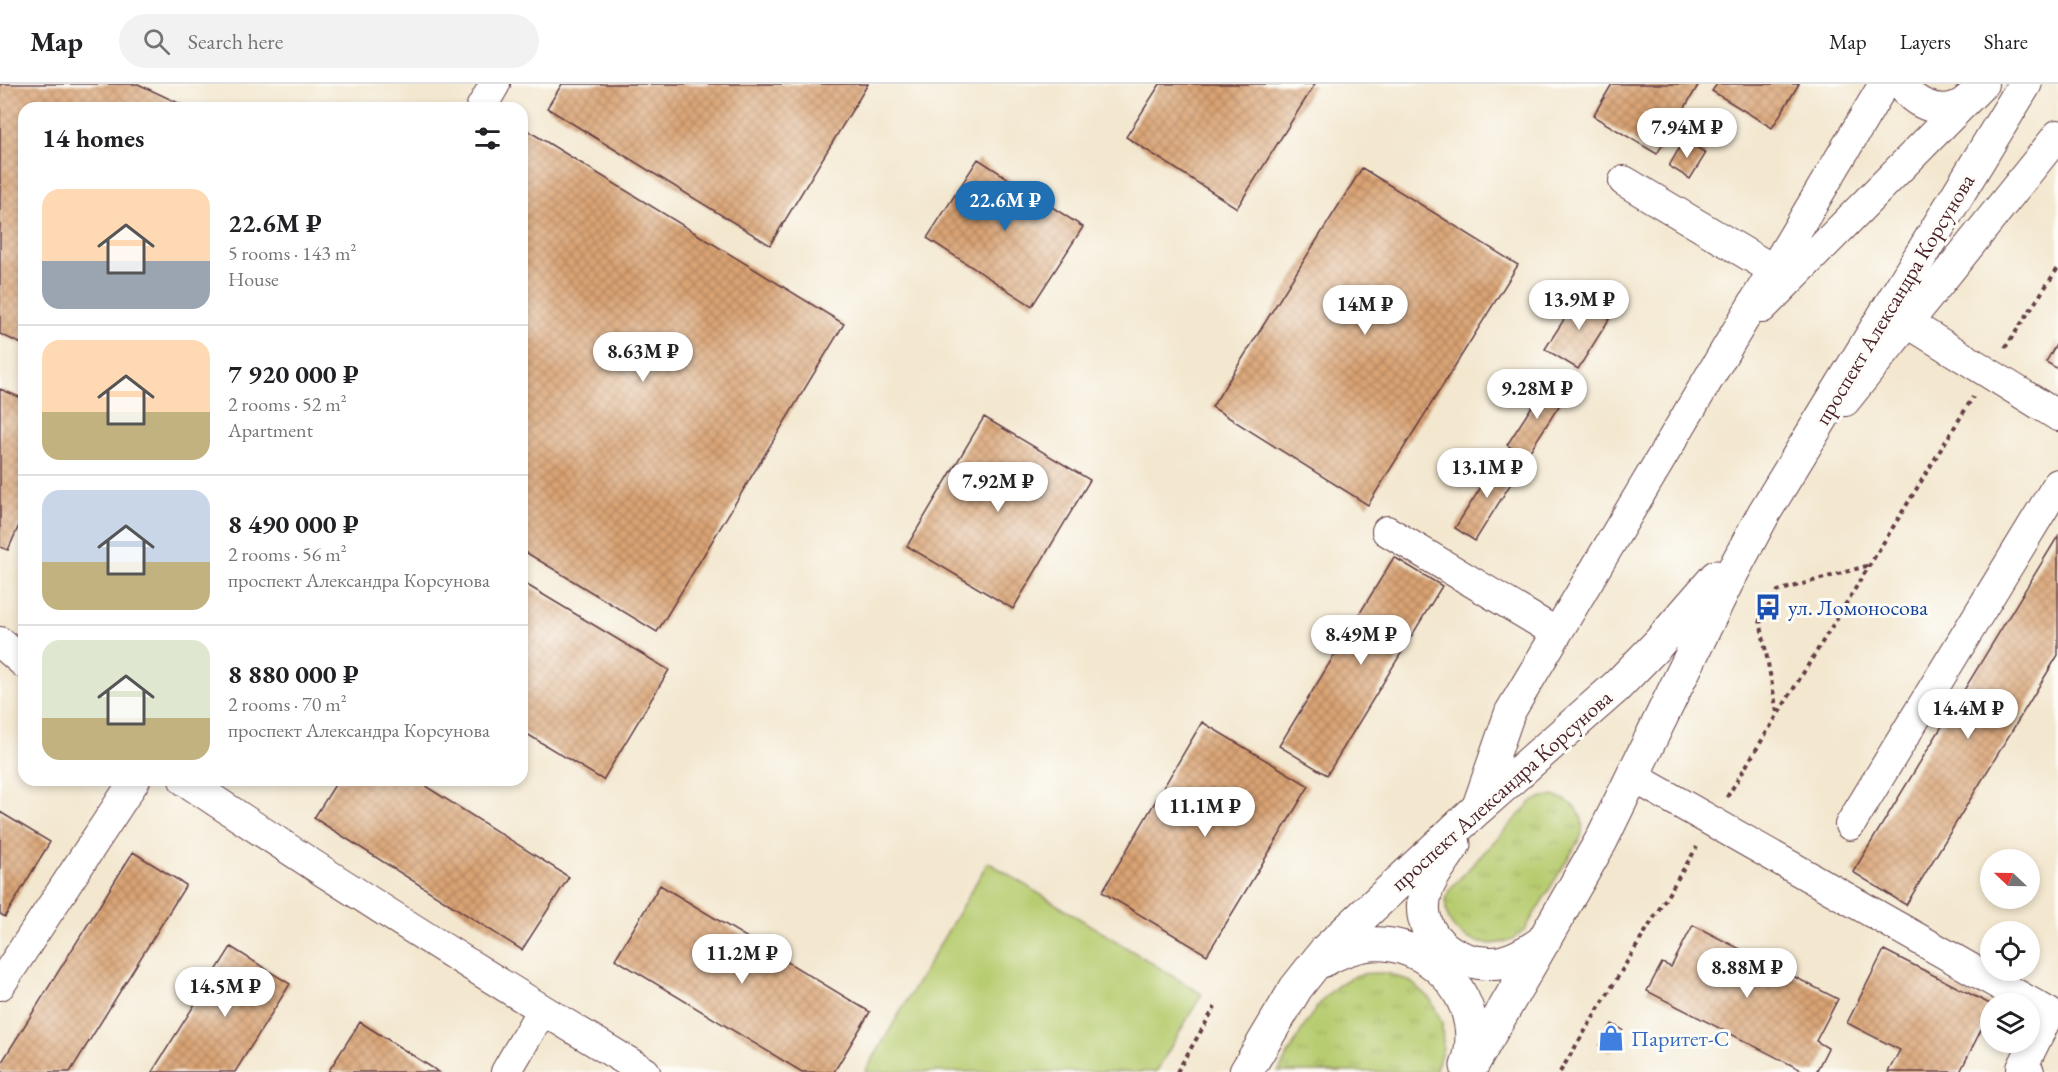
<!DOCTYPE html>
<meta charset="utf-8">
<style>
:root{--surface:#fff;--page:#f2f2f2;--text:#202124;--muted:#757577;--line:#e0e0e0;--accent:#1f6fb2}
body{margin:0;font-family:"EB Garamond",serif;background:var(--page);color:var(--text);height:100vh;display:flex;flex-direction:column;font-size:22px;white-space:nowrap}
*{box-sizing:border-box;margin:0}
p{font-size:20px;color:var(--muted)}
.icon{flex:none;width:33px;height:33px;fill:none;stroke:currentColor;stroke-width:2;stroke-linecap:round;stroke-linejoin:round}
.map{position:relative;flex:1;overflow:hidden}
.drawer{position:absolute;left:18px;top:18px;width:510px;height:684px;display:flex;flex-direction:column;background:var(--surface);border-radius:18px;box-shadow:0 3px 9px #0003}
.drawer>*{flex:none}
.needle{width:39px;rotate:292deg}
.buttons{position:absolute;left:1980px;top:765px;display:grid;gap:12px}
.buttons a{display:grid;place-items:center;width:60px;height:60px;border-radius:50%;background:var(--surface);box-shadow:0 3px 9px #0003;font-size:30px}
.price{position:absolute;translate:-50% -51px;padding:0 14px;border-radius:21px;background:#fff;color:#222;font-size:20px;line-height:39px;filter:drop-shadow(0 2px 3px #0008)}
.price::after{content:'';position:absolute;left:50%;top:36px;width:18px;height:14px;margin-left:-9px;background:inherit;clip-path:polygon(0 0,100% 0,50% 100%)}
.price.active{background:var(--accent);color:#fff}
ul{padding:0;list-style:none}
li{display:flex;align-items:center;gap:18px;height:150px;padding:0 24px}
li+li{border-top:2px solid var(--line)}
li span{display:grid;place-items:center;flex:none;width:168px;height:120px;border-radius:18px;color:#555}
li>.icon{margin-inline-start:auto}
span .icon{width:72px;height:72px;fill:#fffc;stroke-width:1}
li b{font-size:26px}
h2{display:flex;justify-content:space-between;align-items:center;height:72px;padding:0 24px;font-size:26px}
header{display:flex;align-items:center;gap:36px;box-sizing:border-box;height:84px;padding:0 30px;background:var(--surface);border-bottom:2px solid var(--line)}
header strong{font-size:28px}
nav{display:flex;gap:33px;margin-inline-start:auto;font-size:21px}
.search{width:420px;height:54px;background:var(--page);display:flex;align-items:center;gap:15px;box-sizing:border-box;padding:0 21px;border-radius:33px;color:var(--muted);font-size:22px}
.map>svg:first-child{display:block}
.grass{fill:url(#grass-tufts);stroke:#80764e;stroke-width:1.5}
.green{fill:#b7cc70;stroke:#80764e;stroke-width:1.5}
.building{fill:url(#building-cross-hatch)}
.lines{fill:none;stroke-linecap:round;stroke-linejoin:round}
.minor-casing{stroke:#633d44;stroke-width:32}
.major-casing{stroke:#633d44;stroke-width:35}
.path{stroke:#633d44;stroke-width:4;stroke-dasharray:4.5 4.5;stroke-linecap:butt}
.minor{stroke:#fff;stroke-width:30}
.major{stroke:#fff;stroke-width:33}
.labels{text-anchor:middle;stroke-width:6;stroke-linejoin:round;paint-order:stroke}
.street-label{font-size:22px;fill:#4a1f2b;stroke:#fdfcf7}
.transit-label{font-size:22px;fill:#164399;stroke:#fdfcf7;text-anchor:start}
.shop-label{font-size:22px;fill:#366cbe;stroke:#fdfcf7;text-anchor:start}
</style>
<header>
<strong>Map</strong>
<div class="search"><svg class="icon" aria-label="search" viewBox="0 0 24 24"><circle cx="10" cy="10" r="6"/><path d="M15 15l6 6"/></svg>Search here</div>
<nav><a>Map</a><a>Layers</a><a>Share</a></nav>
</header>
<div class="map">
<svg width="2058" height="988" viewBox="0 0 2058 988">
<defs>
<pattern id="grass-tufts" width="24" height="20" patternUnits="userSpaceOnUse" patternTransform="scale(1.5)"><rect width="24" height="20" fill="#b7cc70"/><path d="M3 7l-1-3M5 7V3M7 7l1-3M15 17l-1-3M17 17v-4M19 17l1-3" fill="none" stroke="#9faf61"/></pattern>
<pattern id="building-cross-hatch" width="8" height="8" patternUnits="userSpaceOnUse" patternTransform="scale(1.5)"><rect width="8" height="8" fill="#d9a373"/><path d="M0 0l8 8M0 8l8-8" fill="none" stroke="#b2845f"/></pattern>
</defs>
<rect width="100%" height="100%" fill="#fdfcf7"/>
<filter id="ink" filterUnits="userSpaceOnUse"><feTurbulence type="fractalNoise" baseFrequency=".0167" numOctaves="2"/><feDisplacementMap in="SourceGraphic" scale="12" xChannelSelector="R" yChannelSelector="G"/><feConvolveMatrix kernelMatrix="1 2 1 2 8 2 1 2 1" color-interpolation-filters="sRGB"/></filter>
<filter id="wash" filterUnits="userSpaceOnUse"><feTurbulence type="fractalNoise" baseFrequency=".008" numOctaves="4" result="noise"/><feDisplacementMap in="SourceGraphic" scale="24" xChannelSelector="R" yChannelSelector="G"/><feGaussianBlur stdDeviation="1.35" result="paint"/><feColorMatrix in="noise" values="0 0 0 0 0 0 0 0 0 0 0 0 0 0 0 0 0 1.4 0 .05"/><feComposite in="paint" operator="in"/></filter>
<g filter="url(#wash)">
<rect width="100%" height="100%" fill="#f3e7cf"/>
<path class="grass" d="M1552,712C1574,716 1587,730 1581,753L1524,847C1492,877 1431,850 1449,806L1531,718L1542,713Z
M1387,889L1411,898L1431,916L1442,939L1443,964L1435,988H1278C1299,954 1317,905 1358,891C1367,888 1378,889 1387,889Z"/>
<path class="green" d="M988,778L1202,910L1156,988H865Z"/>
<g id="blocks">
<path class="building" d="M0,0H138L189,24H24V261L0,250Z
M562,0H868L770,161L547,24Z
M1160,0H1315L1237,124L1126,53Z
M1612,0H1699L1657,70L1593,32Z
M1717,0H1799L1772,44L1712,7Z
M522,43L844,240L657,548L522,466Z
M1684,56L1706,69L1690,95L1669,82Z
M978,75L1083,143L1032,222L927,154Z
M1362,84L1518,181L1368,421L1212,323Z
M1581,209L1613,229L1578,285L1545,265Z
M2058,257V285L2046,278Z
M1547,299L1566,311L1526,373L1507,361Z
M0,305L24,315V430L8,466L0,463Z
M984,333L1090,396L1013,525L907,462Z
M1500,373L1520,385L1475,457L1455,444Z
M2058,452V571L1906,821L1853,788Z
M1394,473L1442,502L1327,691L1279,662Z
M522,498L669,586L603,696L522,647Z
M1202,638L1309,702L1207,871L1102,808Z
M338,696H416L569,793L522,866L314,734Z
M0,728L50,758L5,833L0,830Z
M133,768L186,801L70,988H0V981Z
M660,801L870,928L834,988H802L615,875Z
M1693,841L1838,915L1816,957L1828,964L1816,988H1805L1647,907L1662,879L1671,883Z
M231,863L290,900L235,988H152Z
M1884,866L1990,920V928L1960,988H1888L1900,966L1847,939Z
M360,938L439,988H328Z
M1612,940L1623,946L1611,968L1599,961Z"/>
</g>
</g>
<g filter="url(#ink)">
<use href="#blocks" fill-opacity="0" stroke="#633d44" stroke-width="1.5"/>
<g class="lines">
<g class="minor-casing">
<path id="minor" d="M1903,0C1911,19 1938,30 1957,22C1961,21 1965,17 1969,14
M481,24L495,0
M1624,97L1772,185
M1762,224L1983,0
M1908,239L2058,332
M1845,317L2058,51
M1387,447L1557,549
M0,558L24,579
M1632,692L2049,929L2022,984L2029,988
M184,696C335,797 489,894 645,988
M1476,726L1510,628L1884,0
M1850,741L2058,400
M0,901L135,696
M506,988L542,926"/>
</g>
<g class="major-casing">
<path id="major" d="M1454,760C1446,774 1433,789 1427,804C1410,850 1456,884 1499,879C1516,876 1530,867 1544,857
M1322,877C1343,865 1367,856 1392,861C1447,871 1486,929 1467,982
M1246,988L1296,904L1326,866L1476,726L1616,603L1657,561L1716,493
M1468,988L1601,757L1726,500L1764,429L2025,0"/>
</g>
<path class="path" d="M2005,264L2058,184
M1777,628L1760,536L1778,507L1870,481
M1727,713L1973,313
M1177,988L1215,923
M1560,988L1697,763"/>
<use href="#minor" class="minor"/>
<use href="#major" class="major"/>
</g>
</g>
<defs>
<g id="bus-bare" transform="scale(2.07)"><path d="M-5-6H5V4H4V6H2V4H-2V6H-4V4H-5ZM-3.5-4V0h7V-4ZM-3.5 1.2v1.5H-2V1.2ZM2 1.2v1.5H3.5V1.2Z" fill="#1a4fb4" stroke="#fdfcf7" stroke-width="2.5" paint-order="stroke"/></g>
<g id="shop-bare" transform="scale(2.07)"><path d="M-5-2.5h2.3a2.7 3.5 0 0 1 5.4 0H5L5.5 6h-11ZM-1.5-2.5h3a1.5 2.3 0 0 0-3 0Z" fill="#3f7fe0" stroke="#fdfcf7" stroke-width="2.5" paint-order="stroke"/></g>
</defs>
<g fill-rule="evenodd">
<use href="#bus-bare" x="1768" y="523"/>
<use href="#shop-bare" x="1611" y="954"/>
</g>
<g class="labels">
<g class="street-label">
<text transform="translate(1894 215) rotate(-59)" y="8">проспект Александра Корсунова</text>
<text transform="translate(1501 706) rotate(-42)" y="8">проспект Александра Корсунова</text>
</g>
<g class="transit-label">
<text x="1788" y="531">ул. Ломоносова</text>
</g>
<g class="shop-label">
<text x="1631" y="962">Паритет-С</text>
</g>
</g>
</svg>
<div class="buttons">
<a><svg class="needle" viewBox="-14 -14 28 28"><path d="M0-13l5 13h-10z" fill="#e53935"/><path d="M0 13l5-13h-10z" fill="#757577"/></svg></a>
<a><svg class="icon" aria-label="locate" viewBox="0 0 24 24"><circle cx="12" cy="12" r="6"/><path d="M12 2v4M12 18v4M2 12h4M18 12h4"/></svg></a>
<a><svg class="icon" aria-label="layers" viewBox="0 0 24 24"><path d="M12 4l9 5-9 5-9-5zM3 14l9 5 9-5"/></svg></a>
</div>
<b class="price" style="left:1687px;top:75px">7.94M ₽</b>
<b class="price active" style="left:1005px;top:148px">22.6M ₽</b>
<b class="price" style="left:1579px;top:247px">13.9M ₽</b>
<b class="price" style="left:1365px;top:252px">14M ₽</b>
<b class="price" style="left:643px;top:299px">8.63M ₽</b>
<b class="price" style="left:1537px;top:336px">9.28M ₽</b>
<b class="price" style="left:1487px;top:415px">13.1M ₽</b>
<b class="price" style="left:998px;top:429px">7.92M ₽</b>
<b class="price" style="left:1361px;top:582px">8.49M ₽</b>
<b class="price" style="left:1968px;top:656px">14.4M ₽</b>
<b class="price" style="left:1205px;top:754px">11.1M ₽</b>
<b class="price" style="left:742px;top:901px">11.2M ₽</b>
<b class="price" style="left:1747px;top:915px">8.88M ₽</b>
<b class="price" style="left:225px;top:934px">14.5M ₽</b>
<section class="drawer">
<h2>14 homes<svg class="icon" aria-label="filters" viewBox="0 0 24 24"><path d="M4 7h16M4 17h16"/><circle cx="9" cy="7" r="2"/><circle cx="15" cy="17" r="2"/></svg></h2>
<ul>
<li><span style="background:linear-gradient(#ffd9b3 60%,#9aa5b1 0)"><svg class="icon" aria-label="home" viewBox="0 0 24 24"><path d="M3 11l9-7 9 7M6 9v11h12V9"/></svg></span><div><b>22.6M ₽</b><p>5 rooms · 143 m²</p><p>House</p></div></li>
<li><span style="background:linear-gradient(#ffd9b3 60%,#c2b280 0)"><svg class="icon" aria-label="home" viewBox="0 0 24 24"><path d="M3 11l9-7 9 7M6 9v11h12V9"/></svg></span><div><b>7 920 000 ₽</b><p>2 rooms · 52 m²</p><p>Apartment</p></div></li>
<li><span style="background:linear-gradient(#c9d6e8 60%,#c2b280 0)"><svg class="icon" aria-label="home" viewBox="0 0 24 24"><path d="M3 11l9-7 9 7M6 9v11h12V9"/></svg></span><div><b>8 490 000 ₽</b><p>2 rooms · 56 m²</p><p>проспект Александра Корсунова</p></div></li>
<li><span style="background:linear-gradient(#dfe7d0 65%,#c2b280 0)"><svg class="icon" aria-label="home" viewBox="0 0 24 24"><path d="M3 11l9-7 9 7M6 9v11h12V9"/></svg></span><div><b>8 880 000 ₽</b><p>2 rooms · 70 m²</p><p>проспект Александра Корсунова</p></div></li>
</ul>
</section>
</div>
